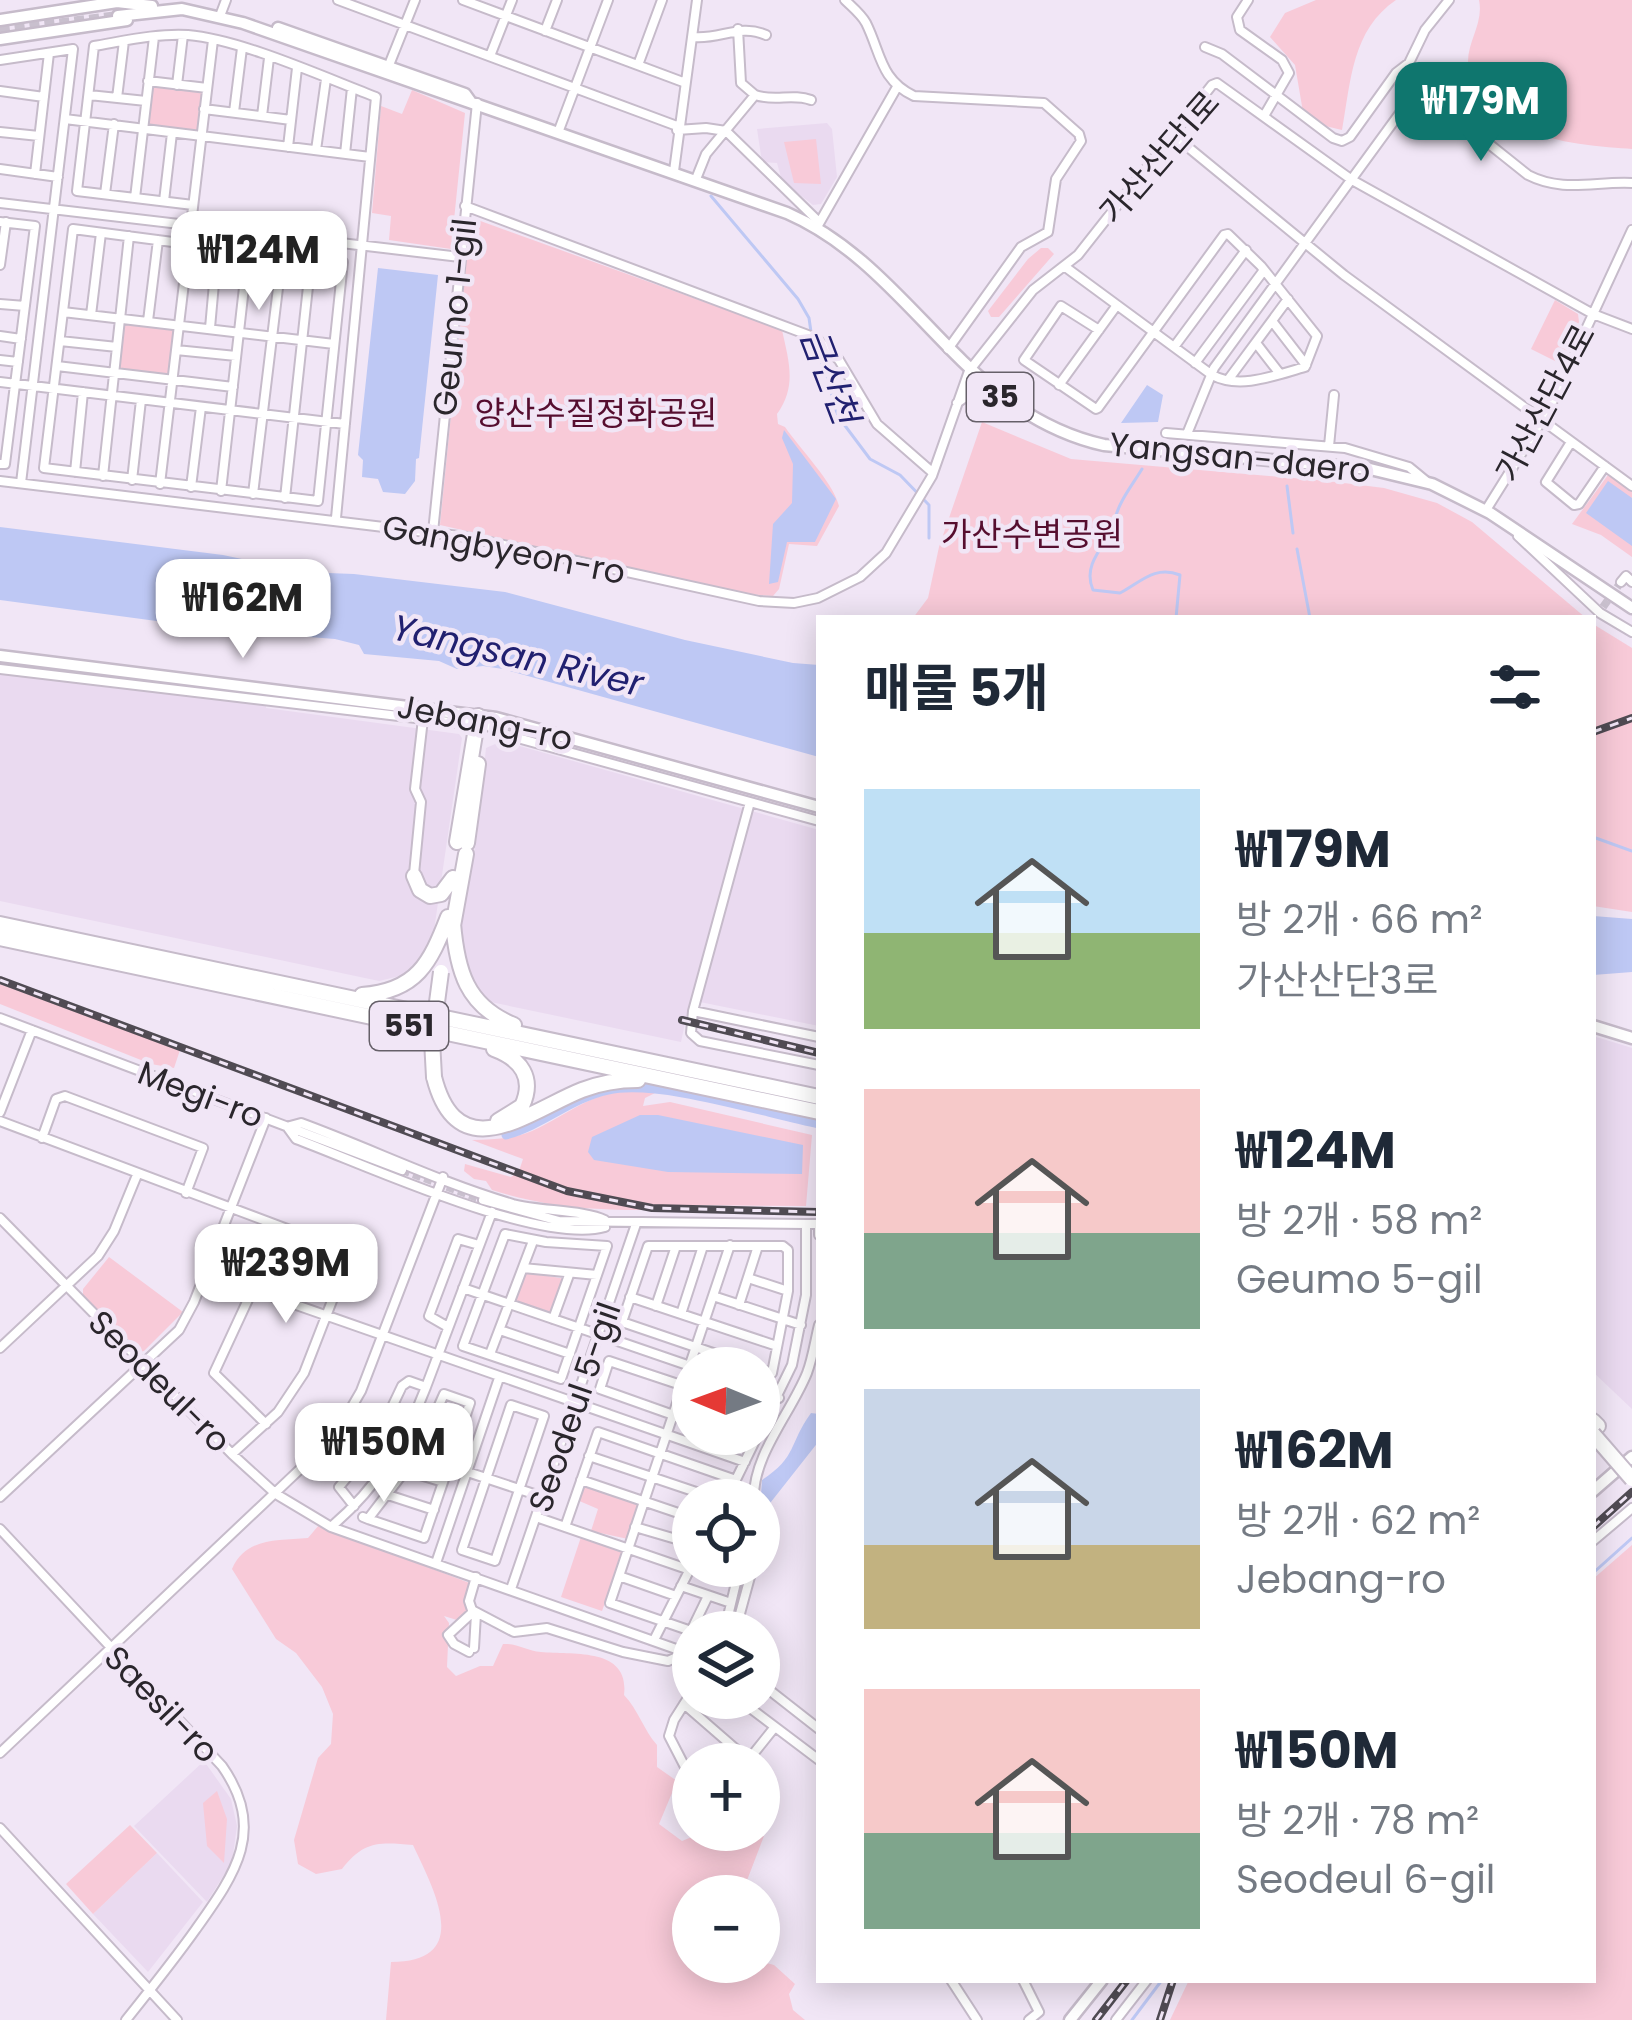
<!DOCTYPE html>
<html lang="ko">
<meta charset="utf-8">
<style>
:root{--surface:#fff;--page:#f6f6f7;--text:#1f2937;--muted:#747a83;--accent:#0f766e}
body{margin:0;font-family:Poppins,"Noto Sans KR",sans-serif;background:var(--page);color:var(--text);height:100vh;display:flex;flex-direction:column;font-size:45px;white-space:nowrap}
*{box-sizing:border-box;margin:0}
p{font-size:39px;color:var(--muted)}
.icon{flex:none;width:66px;height:66px;fill:none;stroke:currentColor;stroke-width:2;stroke-linecap:round;stroke-linejoin:round}
.map{position:relative;flex:1;overflow:hidden}
.side{position:absolute;left:816px;top:615px;width:780px;height:1368px;display:flex;flex-direction:column;background:var(--surface);border-radius:0px;box-shadow:0 6px 30px #0003}
.side>*{flex:none}
.needle{width:78px;rotate:271deg}
.fabs{position:absolute;left:672px;top:1347px;display:grid;gap:24px}
.fabs a{display:grid;place-items:center;width:108px;height:108px;border-radius:50%;background:var(--surface);box-shadow:0 6px 30px #0003;font-size:60px}
.price{position:absolute;translate:-50% -102px;padding:0 27px;border-radius:24px;background:#fff;color:#222;font-size:39px;line-height:78px;filter:drop-shadow(0 3px 6px #0008)}
.price::after{content:'';position:absolute;left:50%;top:72px;width:36px;height:27px;margin-left:-18px;background:inherit;clip-path:polygon(0 0,100% 0,50% 100%)}
.price.selected{background:var(--accent);color:#fff}
ul{padding:0;list-style:none}
li{display:flex;align-items:center;gap:36px;height:300px;padding:0 48px}
li span{display:grid;place-items:center;flex:none;width:336px;height:240px;border-radius:0px;color:#555}
li>.icon{margin-inline-start:auto}
span .icon{width:144px;height:144px;fill:#fffc;stroke-width:1}
li b{font-size:51px}
h2{display:flex;justify-content:space-between;align-items:center;height:144px;padding:0 48px;font-size:51px}
.map>svg:first-child{display:block}
.built{fill:#eadaf0}
.green{fill:#f8cad8}
.water{fill:#bec8f4}
.lines{fill:none;stroke-linecap:round;stroke-linejoin:round}
.stream{stroke:#bec8f4;stroke-width:3}
.river{stroke:#bec8f4;stroke-width:9}
.minor-tunnel{stroke:#c9c0ce;stroke-width:8;stroke-dasharray:8 4;stroke-linecap:butt}
.major-tunnel{stroke:#c9c0ce;stroke-width:10;stroke-dasharray:10 5;stroke-linecap:butt}
.minor-casing{stroke:#c6bbca;stroke-width:12}
.major-casing{stroke:#c6bbca;stroke-width:15}
.highway-casing{stroke:#c6bbca;stroke-width:18}
.minor{stroke:#fff;stroke-width:8}
.major{stroke:#fff;stroke-width:10}
.highway{stroke:#fff;stroke-width:14}
.rail-casing{stroke:#504b53;stroke-width:8}
.rail{stroke:#f1e6f6;stroke-width:3;stroke-dasharray:9;stroke-linecap:butt}
.highway-bridge-casing{stroke:#c6bbca;stroke-width:18;stroke-linecap:butt}
.highway-bridge{stroke:#fff;stroke-width:14}
.labels{text-anchor:middle;stroke-width:9;stroke-linejoin:round;paint-order:stroke}
.shield{fill:#f1e6f6;stroke:#666069;stroke-width:3}
.shield-label{font-size:30px;font-weight:bold;fill:#2a262c}
.street-label{font-size:33px;fill:#2a262c;stroke:#f1e6f6}
.park-label{font-size:33px;fill:#560e2f;stroke:#f1e6f6}
.water-label{font-size:36px;font-style:italic;fill:#212070;stroke:#f1e6f6}
</style>
<div class="map">
<svg width="1632" height="2020" viewBox="0 0 1632 2020">
<rect width="100%" height="100%" fill="#f1e6f6"/>
<path class="built" d="M827,123L832,129L837,177L821,204L813,205L782,181L777,163L762,162L757,129Z
M0,663L267,697L266,708L459,734L462,738L433,937L426,952L404,975L379,981L0,901Z
M502,741L819,830V1026L690,1000L681,1042L481,1000L461,954V921L477,837L486,748Z
M1593,1036L1632,1048V1409L1593,1372Z
M204,1761L231,1799L237,1826L232,1862L207,1902L134,1826Z
M157,1853L203,1902L148,1972L93,1914Z"/>
<path class="green" d="M1316,0H1396C1352,30 1351,80 1342,130L1321,125L1303,112L1295,65L1270,37L1285,13Z
M1479,0H1632V149C1608,147 1548,144 1531,128C1524,122 1521,112 1514,106C1497,93 1470,94 1468,64C1467,41 1484,23 1479,0Z
M154,85L202,90L198,131L149,125L150,87Z
M412,90L465,113L451,249L389,240L391,216L372,213L381,106L402,114Z
M816,139L821,184L794,183L784,142Z
M475,219L782,330C789,362 797,386 777,414L778,424L785,427C801,450 833,482 839,506L817,546L789,544L779,589L773,596L746,594L440,525L470,225Z
M1041,248H1048L1054,254L999,317H991L988,311L1028,259Z
M1555,300L1578,314L1579,322L1561,364L1531,349Z
M123,324L175,329L169,376L118,369Z
M982,422L1071,459L1328,481L1384,488L1437,503L1472,522L1586,618H913L928,598L939,547Z
M1608,475L1632,492V557L1601,535L1572,524Z
M1593,624L1632,648V912L1593,906Z
M0,984L180,1050L174,1068L151,1064L0,1004Z
M633,1089L655,1093L645,1098L643,1106L670,1102L812,1135L806,1206L681,1205L669,1210C602,1210 557,1210 492,1190L486,1181L474,1179L464,1171L465,1164L511,1177L519,1171L523,1159L472,1140C493,1139 513,1139 532,1131C571,1113 585,1095 633,1089Z
M291,1243L314,1251L296,1299L273,1290Z
M109,1257L183,1312L144,1351L139,1352L83,1296V1289Z
M526,1272L565,1279L553,1313L514,1300Z
M585,1483L639,1501L628,1539L591,1531L598,1509L577,1500Z
M319,1525L472,1584L470,1612L460,1621L444,1616L449,1623L447,1667L456,1676L480,1666H493L503,1644C517,1643 527,1651 541,1652C573,1655 630,1647 624,1695C639,1711 643,1729 657,1745V1767L677,1781L659,1824L682,1841C710,1829 735,1826 764,1836L741,1896H693V1962L759,1961L774,1965L795,1984L789,1994L793,2010L805,2020H386L391,1962C474,1962 434,1890 413,1845C378,1842 364,1841 342,1869L316,1874L298,1864L294,1840L318,1758L331,1744L333,1714L322,1687L296,1653L276,1639L232,1569C246,1537 277,1541 308,1538Z
M581,1537L623,1551L602,1611L561,1597Z
M1632,1545V2020H1170L1189,1980H1593V1579Z
M217,1791L227,1819L224,1863L207,1846L203,1803Z
M130,1825L157,1853L93,1914L66,1884Z"/>
<path class="water" d="M378,268L438,275L419,458L416,459L415,481L405,494L383,492L378,479L362,477L363,460L358,455Z
M1147,385L1163,395L1158,422L1121,423Z
M784,430L836,499L815,542H787L778,582L769,584L773,524L792,503L793,464L782,438Z
M1608,481L1632,498V546L1586,513Z
M0,527L223,555L302,572L354,574L505,592L685,640L793,663L819,665V757L503,669L483,666L457,669L439,661L364,654L359,645L335,639L231,631L0,600Z
M1593,916L1632,919V972L1593,975Z
M640,1115H658L803,1145L802,1174L668,1172L594,1160L588,1152L592,1137Z
M811,1413L819,1414V1441L767,1507L760,1568L756,1566L762,1480C798,1456 788,1445 811,1413Z"/>
<g class="lines">
<path class="stream" d="M711,196L798,299L809,318L811,332
M813,341L828,379L837,415L870,459L900,475L929,505V538
M1287,486L1293,533
M1114,522C1119,501 1131,487 1142,469
M1112,531C1100,550 1083,567 1093,590L1120,593C1140,583 1154,565 1180,575L1176,618
M1297,549L1310,618
M1593,837L1632,851
M1593,1573L1632,1538
M1132,2020L1162,1980"/>
<path class="river" d="M506,1135C543,1125 571,1098 608,1090C660,1079 764,1113 819,1124"/>
<path class="minor-tunnel" d="M1603,607L1621,582
M402,1170L483,1200"/>
<path class="major-tunnel" d="M0,31L118,16"/>
<g class="minor-casing">
<path id="minor" d="M338,0L677,126
M463,0L683,82
M845,0C852,7 861,14 866,23C881,53 880,80 914,96L1044,103L1079,134L1081,141L1056,179L1048,232L1021,247L948,349
M1248,0L1237,17L1240,30L1282,60L1289,73L1264,116
M220,16L226,0
M738,29L741,83L755,95
M545,31L557,0
M693,37C720,40 740,23 766,35
M1205,47L1222,54L1333,138L1342,141L1350,137L1396,73L1409,63L1425,30L1449,0
M490,56L512,0
M0,60L73,49L21,483
M389,65L415,0
M638,65L662,0
M148,81L207,88
M177,85L183,35
M0,91L44,97
M89,95L146,101
M117,98L124,41
M204,109L291,120
M234,112L242,48
M262,116L269,58
M65,119L370,157
M559,130L608,0
M677,130L706,128L726,131L819,222
M0,132L39,136
M1172,134L1344,275L1632,486
M288,147L297,68
M316,150L326,79
M345,154L352,88
M0,169L58,177
M674,171L697,0
M35,174L49,53
M696,179L706,154L755,95C775,102 792,93 811,100
M105,194L114,124
M135,198L154,37
M164,201L172,133
M0,203L460,257
M193,205L77,191L94,46C124,41 158,33 188,35C240,39 326,78 376,97L336,518
M465,206L816,338L839,360L877,424L932,472
M0,222L35,226L5,464H0
M817,227L897,87
M188,244L73,229L44,468L318,501L343,262L217,248
M0,265L6,222
M1064,266C1113,302 1163,339 1212,375C1240,390 1276,375 1305,367L1317,336L1261,266L1228,234L1224,235L1098,408L1096,409L1024,360L1061,306L1099,330
M0,304L25,306
M63,312L334,344
M91,315L101,233
M148,321L158,240
M1272,321L1306,365
M210,328L219,228
M0,336L21,339
M60,341L117,347
M1256,343L1280,374
M1174,347L1246,250
M176,350L236,356
M0,360L18,362
M1195,363L1264,270
M57,366L233,387
M1228,380L1288,299
M0,382L345,424
M1059,385L1117,305
M957,403L971,393H981
M1166,433L1345,448L1409,467L1426,481
M1187,434L1214,368L1413,95L1424,92L1528,175C1563,193 1595,181 1632,183
M1571,442L1546,482L1574,505L1579,504L1605,466
M1329,446L1334,395
M75,472L83,392
M103,476L129,236
M132,480L141,400
M0,481L467,537L759,601L794,603L818,598L860,577L886,553L932,476L969,371L1033,290L1078,255L1212,85L1217,83L1352,180L1593,314L1632,329
M160,484L213,40
M191,487L201,407
M221,491L248,252
M253,494L282,255
M285,498L311,259
M1486,510L1549,409L1632,230
M433,532L477,103
M1518,536L1600,613L1632,632
M1621,582L1626,576L1632,582
M0,669L458,723L478,716L496,732L819,821
M750,802L693,1011L691,1033L700,1041L819,1065
M414,874L421,802L415,789L423,719
M693,1011L819,1037
M0,1018L402,1170
M0,1112L32,1030
M0,1121L346,1251L349,1257L304,1373L278,1412L232,1454
M290,1126L301,1123C372,1149 441,1183 513,1204C540,1211 585,1210 605,1220
M288,1128L296,1139C364,1164 540,1246 605,1227
M42,1138L56,1099L65,1096L203,1148L186,1193
M483,1200L559,1221L806,1224H819V1235
M0,1218L232,1454L276,1494L331,1527L693,1655
M505,1234L546,1242L607,1246L561,1379L463,1346Z
M523,1268L597,1275
M205,1273L745,1462
M748,1278L788,1291
M463,1288L696,1368
M252,1291L214,1373L266,1424
M713,1296L801,1325
M630,1297L777,1346
M739,1305L758,1246
M656,1306L676,1246
M681,1314L703,1246
M553,1319L569,1275
M448,1327L429,1316L458,1239L479,1245
M500,1330L570,1354
M0,1348L98,1256L114,1231L137,1175
M490,1354L533,1241
M757,1368L622,1322L648,1246H783L788,1250V1291L772,1373L759,1369
M693,1389L609,1361L600,1389L693,1422
M759,1391L779,1398
M511,1405L544,1416L495,1561L462,1550Z
M728,1434L739,1438L741,1434
M398,1449L543,1497
M589,1456L720,1500
M407,1471L443,1482
M581,1480L693,1518
M388,1495L434,1510
M0,1497L179,1330L194,1302L266,1118
M726,1500L792,1365L806,1295V1224
M754,1500C752,1456 791,1413 807,1373C813,1357 815,1341 819,1325
M354,1506L339,1487L374,1445L402,1386L409,1381L426,1387L492,1212
M363,1517L368,1519L424,1538L470,1403L444,1394L417,1455L368,1519
M536,1517L690,1570
M332,1526C377,1488 405,1442 426,1387
M565,1527L598,1432L736,1480
M635,1527L693,1544
M0,1529L222,1766C267,1830 235,1874 196,1929C174,1960 150,1990 126,2020
M1593,1541L1632,1508
M436,1563L499,1378
M712,1566L737,1575
M619,1576L676,1596
M476,1577L469,1601L472,1610L514,1632L547,1628L623,1652L668,1661L686,1653
M681,1586L731,1603
M511,1589L636,1224
M691,1631L708,1596
M694,1632L610,1603L730,1245
M717,1632L728,1616L740,1566
M735,1632L753,1566
M654,1640L693,1563
M474,1648L476,1614
M469,1652L454,1644L448,1635L474,1611
M759,1682L819,1729
M737,1698L819,1760
M684,1704L745,1757L754,1753L774,1728
M0,1753L335,1436L361,1391L443,1177
M685,1767L669,1736L674,1720L693,1690
M0,1828L177,2020
M951,1980L977,2020
M1023,1980L1039,2012L1029,2020
M1116,2020L1147,1980"/>
</g>
<g class="major-casing">
<path id="major" d="M118,16L182,9L243,23L787,213C913,268 961,413 1104,445L1370,469L1432,484L1490,513L1632,608
M0,20L117,2L152,6
M278,28L465,94L470,101
M0,39L127,20
M0,656L496,718L819,807
M1593,1026L1632,1038
M1593,1491L1632,1457
M1070,2020L1102,1980"/>
</g>
<g class="highway-casing">
<path id="highway" d="M457,842L478,716
M467,843L478,764
M414,876L420,890L430,896L441,894L453,878
M453,923C457,970 466,1006 514,1025
M0,924L819,1097
M453,926L466,854
M0,938L819,1112
M362,995C417,991 430,963 448,917
M494,1049C521,1059 535,1078 522,1106L498,1121
M434,1077C458,1172 531,1110 582,1090C600,1083 619,1080 638,1080
M1593,1421L1598,1426"/>
</g>
<use href="#minor" class="minor"/>
<use href="#major" class="major"/>
<use href="#highway" class="highway"/>
<g class="rail-casing">
<path id="rail" d="M1593,732L1632,718
M0,980L567,1191L652,1208L819,1212
M682,1020L819,1053
M1593,1527L1632,1492
M1096,2020L1127,1980
M1160,2020L1173,1980"/>
</g>
<use href="#rail" class="rail"/>
<g class="highway-bridge-casing">
<path id="highway-bridge" d="M434,1077L432,1040L441,972
M1593,1434L1632,1479"/>
</g>
<use href="#highway-bridge" class="highway-bridge"/>
</g>
<g class="labels">
<g class="shield">
<rect x="967" y="373" width="66" height="48" rx="9"/>
<rect x="370" y="1002" width="78" height="48" rx="9"/>
</g>
<g class="shield-label">
<text x="1000" y="407">35</text>
<text x="409" y="1036">551</text>
</g>
<g class="street-label">
<text transform="translate(1159 157) rotate(-49)" y="12">가산산단1로</text>
<text transform="translate(454 317) rotate(-84)" y="12">Geumo 1-gil</text>
<text transform="translate(1545 403) rotate(-62)" y="12">가산산단4로</text>
<text transform="translate(1240 457) rotate(6)" y="12">Yangsan-daero</text>
<text transform="translate(504 549) rotate(11)" y="12">Gangbyeon-ro</text>
<text transform="translate(485 722) rotate(11)" y="12">Jebang-ro</text>
<text transform="translate(201 1094) rotate(21)" y="12">Megi-ro</text>
<text transform="translate(160 1381) rotate(45)" y="12">Seodeul-ro</text>
<text transform="translate(574 1407) rotate(-71)" y="12">Seodeul 5-gil</text>
<text transform="translate(162 1704) rotate(46)" y="12">Saesil-ro</text>
</g>
<g class="park-label">
<text x="596" y="425">양산수질정화공원</text>
<text x="1032" y="546">가산수변공원</text>
</g>
<g class="water-label">
<text transform="translate(830 376) rotate(69)" y="13">금산천</text>
<text transform="translate(518 655) rotate(13)" y="13">Yangsan River</text>
</g>
</g>
</svg>
<div class="fabs">
<a><svg class="needle" viewBox="-14 -14 28 28"><path d="M0-13l5 13h-10z" fill="#e53935"/><path d="M0 13l5-13h-10z" fill="#747a83"/></svg></a>
<a><svg class="icon" aria-label="locate" viewBox="0 0 24 24"><circle cx="12" cy="12" r="6"/><path d="M12 2v4M12 18v4M2 12h4M18 12h4"/></svg></a>
<a><svg class="icon" aria-label="layers" viewBox="0 0 24 24"><path d="M12 4l9 5-9 5-9-5zM3 14l9 5 9-5"/></svg></a>
<a>+</a>
<a>−</a>
</div>
<b class="price selected" style="left:1481px;top:164px">₩179M</b>
<b class="price" style="left:259px;top:313px">₩124M</b>
<b class="price" style="left:243px;top:661px">₩162M</b>
<b class="price" style="left:286px;top:1326px">₩239M</b>
<b class="price" style="left:384px;top:1505px">₩150M</b>
<section class="side">
<h2>매물 5개<svg class="icon" aria-label="filters" viewBox="0 0 24 24"><path d="M4 7h16M4 17h16"/><circle cx="9" cy="7" r="2"/><circle cx="15" cy="17" r="2"/></svg></h2>
<ul>
<li><span style="background:linear-gradient(#bfe0f5 60%,#8fb573 0)"><svg class="icon" aria-label="home" viewBox="0 0 24 24"><path d="M3 11l9-7 9 7M6 9v11h12V9"/></svg></span><div><b>₩179M</b><p>방 2개 · 66 m²</p><p>가산산단3로</p></div></li>
<li><span style="background:linear-gradient(#f6c9c9 60%,#7fa58c 0)"><svg class="icon" aria-label="home" viewBox="0 0 24 24"><path d="M3 11l9-7 9 7M6 9v11h12V9"/></svg></span><div><b>₩124M</b><p>방 2개 · 58 m²</p><p>Geumo 5-gil</p></div></li>
<li><span style="background:linear-gradient(#c9d6e8 65%,#c2b280 0)"><svg class="icon" aria-label="home" viewBox="0 0 24 24"><path d="M3 11l9-7 9 7M6 9v11h12V9"/></svg></span><div><b>₩162M</b><p>방 2개 · 62 m²</p><p>Jebang-ro</p></div></li>
<li><span style="background:linear-gradient(#f6c9c9 60%,#7fa58c 0)"><svg class="icon" aria-label="home" viewBox="0 0 24 24"><path d="M3 11l9-7 9 7M6 9v11h12V9"/></svg></span><div><b>₩150M</b><p>방 2개 · 78 m²</p><p>Seodeul 6-gil</p></div></li>
</ul>
</section>
</div>
